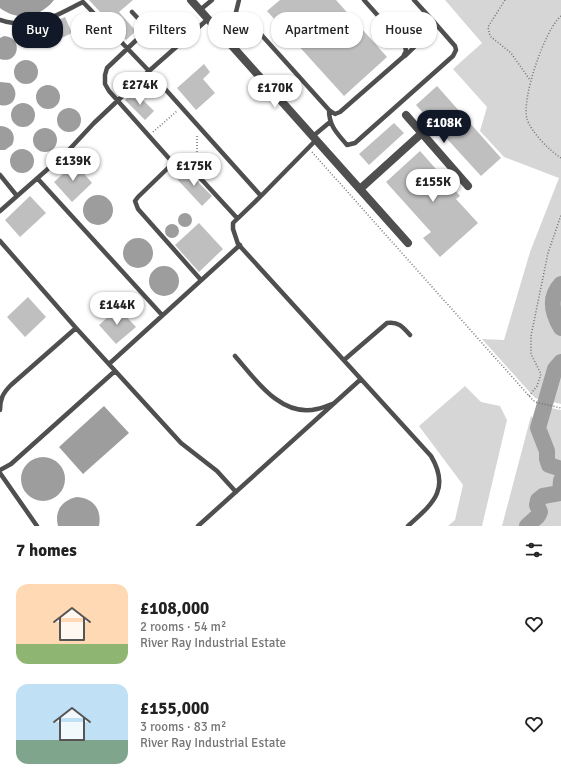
<!DOCTYPE html>
<meta charset="utf-8">
<style>
:root{--surface:#fff;--page:#f2f2f2;--text:#222;--muted:#767676;--accent:#111827}
body{margin:0;font-family:Signika,sans-serif;background:var(--page);color:var(--text);height:100vh;display:flex;flex-direction:column;font-size:15px;white-space:nowrap}
*{box-sizing:border-box;margin:0}
p{font-size:13px;color:var(--muted)}
.icon{flex:none;width:22px;height:22px;fill:none;stroke:currentColor;stroke-width:2;stroke-linecap:round;stroke-linejoin:round}
.map{position:relative;height:526px;overflow:hidden}
.sheet{display:flex;flex-direction:column;background:var(--surface);flex:1}
.sheet>*{flex:none}
.banner{position:absolute;left:12px;top:12px;width:537px;height:36px;display:flex;gap:8px}
.price{position:absolute;translate:-50% -34px;padding:0 9px;border-radius:14px;background:#fff;color:#222;font-size:13px;line-height:26px;filter:drop-shadow(0 1px 2px #0008)}
.price::after{content:'';position:absolute;left:50%;top:24px;width:12px;height:9px;margin-left:-6px;background:inherit;clip-path:polygon(0 0,100% 0,50% 100%)}
.price.on{background:var(--accent);color:#fff}
ul{padding:0;list-style:none}
li{display:flex;align-items:center;gap:12px;height:100px;padding:0 16px}
li span{display:grid;place-items:center;flex:none;width:112px;height:80px;border-radius:12px;color:#555}
li>.icon{margin-inline-start:auto}
span .icon{width:48px;height:48px;fill:#fffc;stroke-width:1}
li b{font-size:17px}
h2{display:flex;justify-content:space-between;align-items:center;height:48px;padding:0 16px;font-size:17px}
.tag{padding:0 14px;border-radius:16px;background:var(--surface);box-shadow:0 1px 3px #0004;font-size:14px;line-height:36px}
.tag.on{background:var(--accent);color:#fff}
.map>svg:first-child{display:block}
.green{fill:#d6d6d6}
.water{fill:#9d9d9d}
.lines{fill:none;stroke-linecap:round;stroke-linejoin:round}
.river{stroke:#9d9d9d;stroke-width:16}
.building{fill:#bfbfbf}
.path{stroke:#717171;stroke-width:1.5;stroke-dasharray:1 2;stroke-linecap:butt}
.lane{stroke:#4f4f4f;stroke-width:4.5}
.street{stroke:#4f4f4f;stroke-width:8}
</style>
<div class="map">
<svg width="561" height="526" viewBox="0 0 561 526">
<rect width="100%" height="100%" fill="#fff"/>
<path class="green" d="M445,0H561V404L535,398L482,339L504,340L530,252L559,178L504,157L480,131L487,107L453,69L482,43Z
M465,386L481,402L500,406L507,420L482,526H448L455,520L463,485L419,426Z
M546,407L561,410V466L550,462V453L541,430Z
M531,416L534,419L544,457L548,466L558,474V478L555,487L536,494L534,511L522,526H502Z
M561,495V526H530L541,516V501L544,499Z"/>
<path class="water" d="M0,0H54C41,17 18,22 0,8Z
M4,36C24,37 19,65 0,59V38Z
M14 72a12 12 0 1 1 24 0a12 12 0 1 1-24 0Z
M0,82L10,83C21,92 14,109 0,105Z
M36 97a12 12 0 1 1 24 0a12 12 0 1 1-24 0Z
M11 115a12 12 0 1 1 24 0a12 12 0 1 1-24 0Z
M57 120a12 12 0 1 1 24 0a12 12 0 1 1-24 0Z
M0,126C11,126 17,135 12,145L5,150H0Z
M33 140a12 12 0 1 1 24 0a12 12 0 1 1-24 0Z
M10 161a12 12 0 1 1 24 0a12 12 0 1 1-24 0Z
M83 210a15 15 0 1 1 30 0a15 15 0 1 1-30 0Z
M178 220a7 7 0 1 1 14 0a7 7 0 1 1-14 0Z
M165 231a7 7 0 1 1 14 0a7 7 0 1 1-14 0Z
M123 253a15 15 0 1 1 30 0a15 15 0 1 1-30 0Z
M149 281a15 15 0 1 1 30 0a15 15 0 1 1-30 0Z
M104,406L129,433L83,474L59,447Z
M21 479a22 22 0 1 1 44 0a22 22 0 1 1-44 0Z
M77,497C94,498 102,510 99,526H58C54,511 62,500 77,497Z"/>
<g class="lines">
<path class="river" d="M561,284C548,298 552,313 561,328
M561,362L555,369L538,428L547,451V459L549,465L561,469
M527,526L538,516L540,512L537,505L538,500L543,496L560,493L561,480"/>
</g>
<path class="building" d="M89,0H133L119,12L136,31L126,40Z
M280,0H336L387,57L344,96L267,11Z
M65,17L72,33L53,42L45,26Z
M87,18L96,26L82,40L74,31Z
M204,64L210,72L203,79L215,93L196,110L177,88Z
M437,86L501,158L481,176L416,105Z
M134,91L154,111L145,120L125,100Z
M394,123L404,133L369,165L359,154Z
M420,151L460,196L456,199L478,223L440,257L423,238L431,232L386,182Z
M75,163L92,183L72,202L54,182Z
M185,169L212,196L202,206L176,178Z
M30,196L46,213L20,237L5,220Z
M199,223L223,249L199,272L175,245Z
M28,297L46,317L25,337L7,317Z
M118,308L136,327L116,344L99,325Z"/>
<g class="lines">
<path class="path" d="M505,0L488,27L490,36L511,53L530,80
M561,16C545,29 521,99 527,119C531,132 550,151 561,158
M153,132L177,111
M312,152L531,398L535,402L561,408
M197,164V134
M529,396L537,386L541,374L531,354V336L548,253L561,215"/>
<path class="lane" d="M200,10L212,0
M132,12L148,29L107,68L105,75V84L109,91L174,164
M235,16L249,21L329,110L335,114L340,112L403,57L406,51L405,46L364,0
M0,20C34,31 53,17 83,2L149,71L261,196L233,223V229L238,244L431,456C451,490 432,504 408,526
M218,30L235,16L239,0
M405,56L434,28V22L414,0
M329,110C329,126 337,133 347,145L355,143L453,56L456,50L455,46L434,22
M312,137L330,122
M0,175L17,196
M38,179L162,315
M261,196L316,140
M0,211L66,153L94,123L149,71L208,19
M0,241L76,328L11,385C3,393 0,399 0,410
M201,280L138,209L135,201L138,197L170,166C179,161 183,163 191,168L237,218
M76,328L181,443L217,471L236,492
M235,356C255,379 281,418 317,409C322,408 327,406 332,404
M344,360L387,323C398,321 403,327 410,335
M109,364L240,245
M0,470L11,464L115,371
M0,473L37,526
M198,526L361,379"/>
<path class="street" d="M191,0L408,243
M406,115L468,186
M360,189L422,133"/>
</g>
</svg>
<b class="price" style="left:140px;top:106px">£274K</b>
<b class="price" style="left:275px;top:109px">£170K</b>
<b class="price on" style="left:444px;top:144px">£108K</b>
<b class="price" style="left:73px;top:182px">£139K</b>
<b class="price" style="left:194px;top:187px">£175K</b>
<b class="price" style="left:433px;top:203px">£155K</b>
<b class="price" style="left:117px;top:326px">£144K</b>
<div class="banner">
<a class="tag on">Buy</a>
<a class="tag">Rent</a>
<a class="tag">Filters</a>
<a class="tag">New</a>
<a class="tag">Apartment</a>
<a class="tag">House</a>
</div>
</div>
<section class="sheet">
<h2>7 homes<svg class="icon" aria-label="filters" viewBox="0 0 24 24"><path d="M4 7h16M4 17h16"/><circle cx="9" cy="7" r="2"/><circle cx="15" cy="17" r="2"/></svg></h2>
<ul>
<li><span style="background:linear-gradient(#ffd9b3 75%,#8fb573 0)"><svg class="icon" aria-label="home" viewBox="0 0 24 24"><path d="M3 11l9-7 9 7M6 9v11h12V9"/></svg></span><div><b>£108,000</b><p>2 rooms · 54 m²</p><p>River Ray Industrial Estate</p></div><svg class="icon" aria-label="heart" viewBox="0 0 24 24"><path d="M12 20l-8-8c-3-5 5-10 8-4 3-6 11-1 8 4z"/></svg></li>
<li><span style="background:linear-gradient(#bfe0f5 70%,#7fa58c 0)"><svg class="icon" aria-label="home" viewBox="0 0 24 24"><path d="M3 11l9-7 9 7M6 9v11h12V9"/></svg></span><div><b>£155,000</b><p>3 rooms · 83 m²</p><p>River Ray Industrial Estate</p></div><svg class="icon" aria-label="heart" viewBox="0 0 24 24"><path d="M12 20l-8-8c-3-5 5-10 8-4 3-6 11-1 8 4z"/></svg></li>
</ul>
</section>
